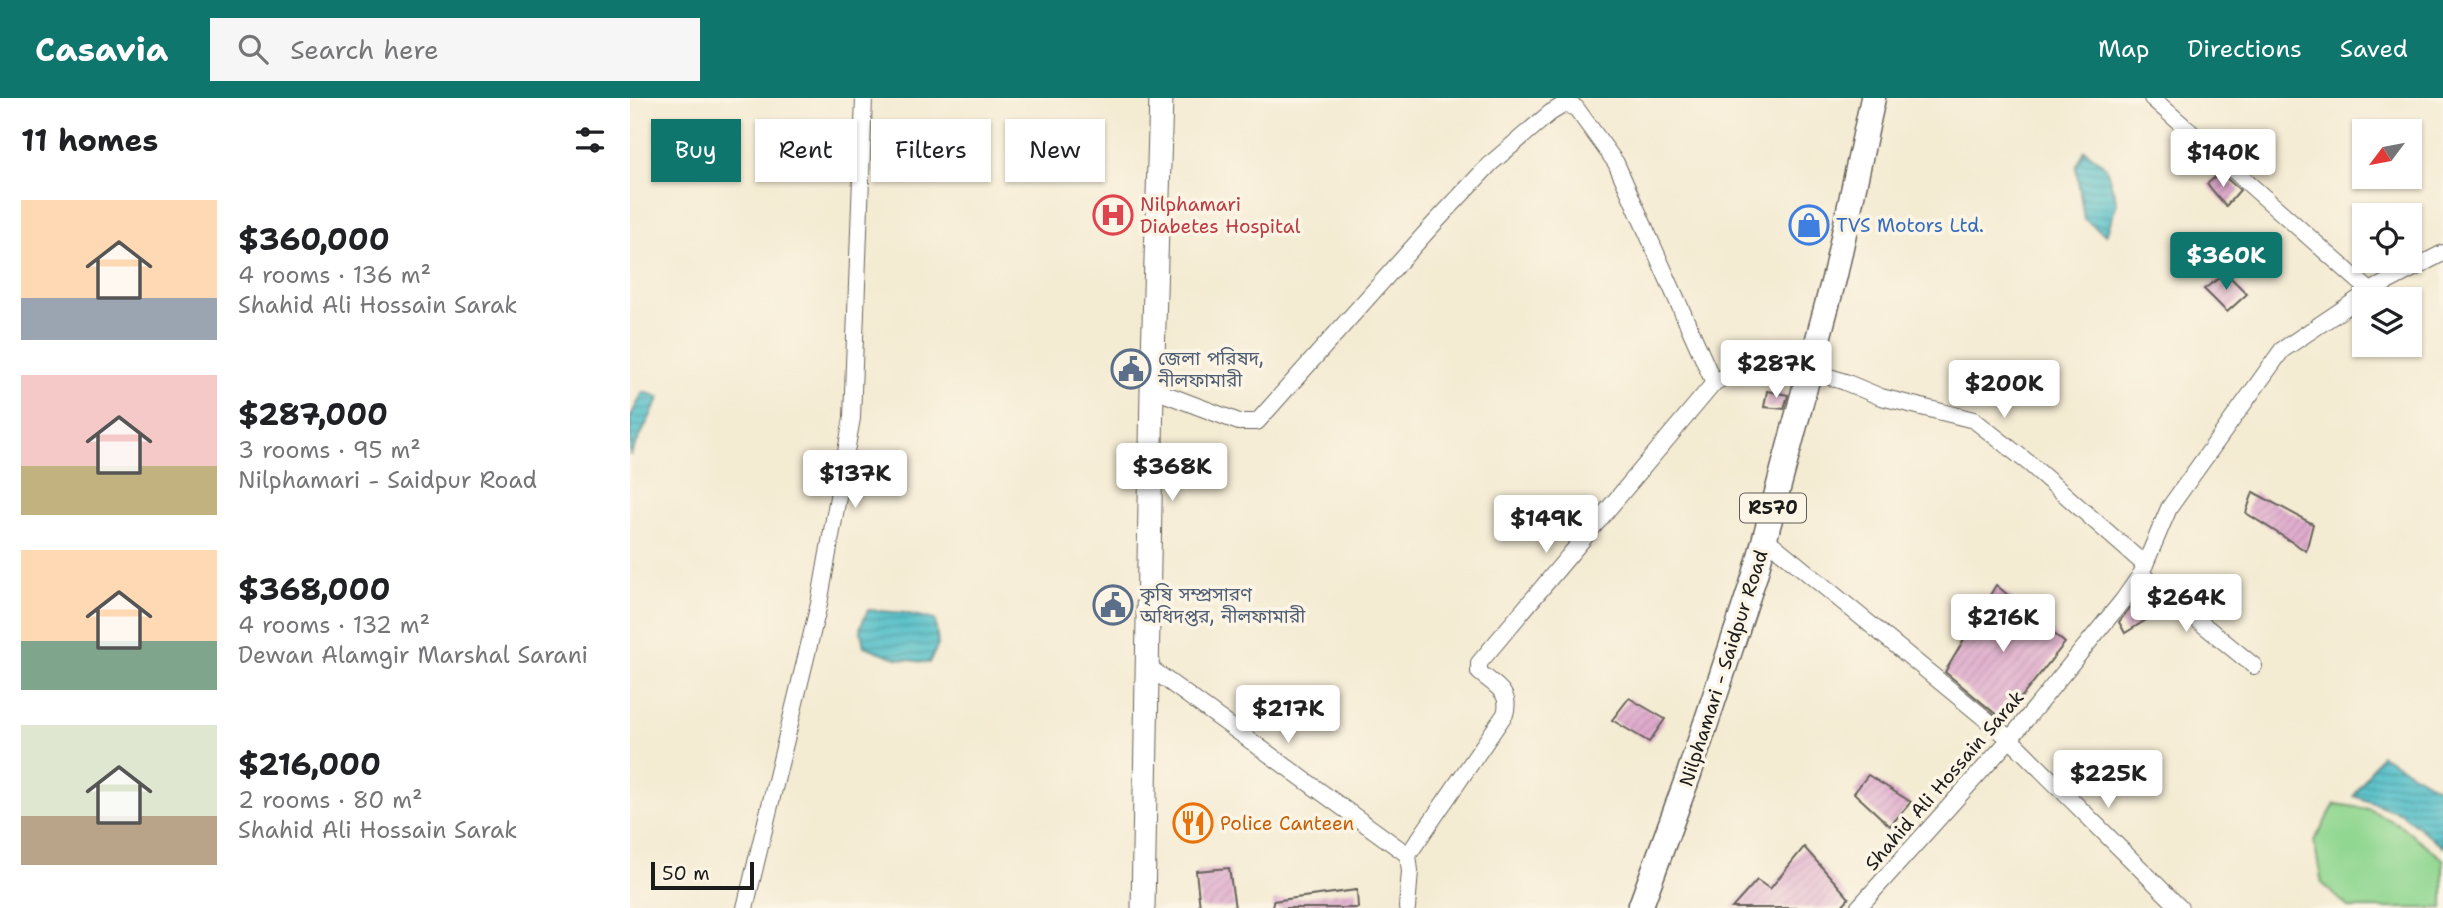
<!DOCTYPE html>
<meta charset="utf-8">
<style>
:root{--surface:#fff;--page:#f6f6f6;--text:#202124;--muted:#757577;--accent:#0f766e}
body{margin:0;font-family:"Shantell Sans","Noto Sans Bengali",sans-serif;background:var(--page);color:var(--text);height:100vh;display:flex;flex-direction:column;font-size:26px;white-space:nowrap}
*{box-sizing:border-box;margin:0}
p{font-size:23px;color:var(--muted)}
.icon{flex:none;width:38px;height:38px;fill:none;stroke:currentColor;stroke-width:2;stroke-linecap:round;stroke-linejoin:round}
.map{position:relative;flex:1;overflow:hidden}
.drawer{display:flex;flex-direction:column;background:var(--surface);width:630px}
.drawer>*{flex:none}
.hud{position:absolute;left:21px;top:21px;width:665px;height:63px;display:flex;gap:14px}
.needle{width:46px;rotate:238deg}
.tools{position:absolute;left:1722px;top:21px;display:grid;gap:14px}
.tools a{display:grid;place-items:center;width:70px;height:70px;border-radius:0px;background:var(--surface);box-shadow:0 2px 5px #0004;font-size:35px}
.scale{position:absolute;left:21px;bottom:18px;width:103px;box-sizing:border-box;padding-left:7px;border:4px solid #1c1c1c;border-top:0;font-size:19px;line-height:24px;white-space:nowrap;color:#1c1c1c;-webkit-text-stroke:5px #fcf5e5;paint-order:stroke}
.price{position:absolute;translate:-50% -60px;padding:0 16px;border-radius:7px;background:#fff;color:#222;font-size:23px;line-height:46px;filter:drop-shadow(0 2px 4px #0008)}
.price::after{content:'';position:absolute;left:50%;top:42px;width:21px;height:16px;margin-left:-10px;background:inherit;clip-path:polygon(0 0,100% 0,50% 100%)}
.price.on{background:var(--accent);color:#fff}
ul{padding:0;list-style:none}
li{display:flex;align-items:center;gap:21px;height:175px;padding:0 21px}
li span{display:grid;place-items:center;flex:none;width:196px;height:140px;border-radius:0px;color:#555}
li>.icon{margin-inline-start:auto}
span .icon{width:84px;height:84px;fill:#fffc;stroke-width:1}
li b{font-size:30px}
h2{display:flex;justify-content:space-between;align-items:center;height:84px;padding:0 21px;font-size:30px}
.chip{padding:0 24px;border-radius:0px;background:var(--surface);box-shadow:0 2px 5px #0004;font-size:24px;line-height:63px}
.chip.on{background:var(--accent);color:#fff}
header{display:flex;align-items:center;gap:42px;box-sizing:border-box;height:98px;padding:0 35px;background:var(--accent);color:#fff}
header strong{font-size:33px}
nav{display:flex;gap:38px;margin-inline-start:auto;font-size:24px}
.search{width:490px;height:63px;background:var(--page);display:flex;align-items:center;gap:18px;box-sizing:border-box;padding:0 24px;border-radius:0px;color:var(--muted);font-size:26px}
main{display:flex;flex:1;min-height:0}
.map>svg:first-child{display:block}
.green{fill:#91d791;stroke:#567a56;stroke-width:2}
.water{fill:url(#water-rules);stroke:#366d72;stroke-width:2}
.building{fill:url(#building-hatch)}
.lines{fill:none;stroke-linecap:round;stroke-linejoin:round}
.street-casing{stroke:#68645c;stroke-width:18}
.secondary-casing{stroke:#68645c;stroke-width:25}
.primary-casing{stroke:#68645c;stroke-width:27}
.street{stroke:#fff;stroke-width:16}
.secondary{stroke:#fff;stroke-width:23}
.primary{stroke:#fff;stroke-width:24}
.labels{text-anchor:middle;stroke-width:7;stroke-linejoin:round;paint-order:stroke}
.shield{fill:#fcf5e5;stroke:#5f5d58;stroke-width:2}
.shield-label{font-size:18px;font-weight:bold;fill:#1c1c1c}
.health-label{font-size:19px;fill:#be3a42;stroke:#fcf5e5;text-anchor:start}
.shop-label{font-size:19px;fill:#366cbe;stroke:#fcf5e5;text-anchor:start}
.service-label{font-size:19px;fill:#4e5e75;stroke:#fcf5e5;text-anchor:start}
.street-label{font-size:19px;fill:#1c1c1c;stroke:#fcf5e5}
.food-label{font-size:19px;fill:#c56008;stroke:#fcf5e5;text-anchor:start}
</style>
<header>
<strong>Casavia</strong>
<div class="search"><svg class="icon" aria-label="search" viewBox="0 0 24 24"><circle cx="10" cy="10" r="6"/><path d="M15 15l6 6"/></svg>Search here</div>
<nav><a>Map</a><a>Directions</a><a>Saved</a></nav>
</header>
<main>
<section class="drawer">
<h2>11 homes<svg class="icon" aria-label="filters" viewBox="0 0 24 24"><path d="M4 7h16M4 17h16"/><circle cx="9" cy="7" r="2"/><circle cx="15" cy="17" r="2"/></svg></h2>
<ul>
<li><span style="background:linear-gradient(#ffd9b3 70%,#9aa5b1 0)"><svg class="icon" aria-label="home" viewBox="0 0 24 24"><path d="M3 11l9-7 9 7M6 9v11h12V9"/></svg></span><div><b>$360,000</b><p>4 rooms · 136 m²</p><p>Shahid Ali Hossain Sarak</p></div></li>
<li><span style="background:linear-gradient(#f6c9c9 65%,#c2b280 0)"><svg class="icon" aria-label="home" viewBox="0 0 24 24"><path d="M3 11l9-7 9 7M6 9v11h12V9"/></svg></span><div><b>$287,000</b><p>3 rooms · 95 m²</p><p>Nilphamari - Saidpur Road</p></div></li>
<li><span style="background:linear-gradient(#ffd9b3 65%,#7fa58c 0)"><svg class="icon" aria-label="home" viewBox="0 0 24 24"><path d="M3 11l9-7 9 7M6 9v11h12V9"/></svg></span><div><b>$368,000</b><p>4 rooms · 132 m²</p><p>Dewan Alamgir Marshal Sarani</p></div></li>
<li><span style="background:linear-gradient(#dfe7d0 65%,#b9a48a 0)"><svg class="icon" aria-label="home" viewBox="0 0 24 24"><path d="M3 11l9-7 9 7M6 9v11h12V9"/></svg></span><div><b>$216,000</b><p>2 rooms · 80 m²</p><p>Shahid Ali Hossain Sarak</p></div></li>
</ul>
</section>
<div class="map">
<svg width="1813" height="810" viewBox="0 0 1813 810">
<defs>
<pattern id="water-rules" width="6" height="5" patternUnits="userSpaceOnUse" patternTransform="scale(1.75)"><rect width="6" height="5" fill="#51bec8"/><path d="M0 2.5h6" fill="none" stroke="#429aa2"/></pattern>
<pattern id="building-hatch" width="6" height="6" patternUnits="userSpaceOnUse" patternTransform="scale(1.75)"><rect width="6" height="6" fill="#dfabcd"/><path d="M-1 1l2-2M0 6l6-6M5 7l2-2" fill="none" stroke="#bf93af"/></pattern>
</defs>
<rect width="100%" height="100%" fill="#fcf5e5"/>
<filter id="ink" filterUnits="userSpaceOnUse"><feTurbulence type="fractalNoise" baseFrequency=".0143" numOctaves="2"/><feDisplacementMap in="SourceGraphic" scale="14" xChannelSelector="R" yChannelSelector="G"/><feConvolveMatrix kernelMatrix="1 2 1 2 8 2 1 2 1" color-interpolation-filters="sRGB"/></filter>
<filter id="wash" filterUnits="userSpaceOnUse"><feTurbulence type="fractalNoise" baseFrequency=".00686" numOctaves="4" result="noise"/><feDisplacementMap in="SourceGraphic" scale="28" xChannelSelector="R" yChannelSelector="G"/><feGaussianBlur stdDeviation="1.57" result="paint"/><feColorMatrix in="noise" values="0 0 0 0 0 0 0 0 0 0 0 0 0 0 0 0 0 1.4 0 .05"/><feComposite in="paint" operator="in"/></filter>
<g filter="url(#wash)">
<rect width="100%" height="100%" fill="#f4ebd3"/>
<path class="green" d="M1705,706L1739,711L1770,727L1813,761V810H1719L1692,786L1684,743Z"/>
<path class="water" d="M1455,52L1476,69L1487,105L1476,137L1454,121L1446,69Z
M13,294L30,299L0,358V320Z
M238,512L275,515L305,522L308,547L299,565L266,560L234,548L230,530Z
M1751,657L1813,693V749L1771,715L1724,698Z"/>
<g id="blocks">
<path class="building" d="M1590,75L1610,92L1596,108L1577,86Z
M1596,175L1617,196L1597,214L1574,191Z
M1137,293L1158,297L1154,311L1134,309Z
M1623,394L1683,426L1676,453L1616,415Z
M1366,487L1435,545L1373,622L1315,574Z
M1513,500L1524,517L1495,535L1489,524L1503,506Z
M999,600L1035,621L1019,644L982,622Z
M1238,677L1281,704L1260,728L1224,695Z
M1174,749L1219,800L1210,810H1102L1127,782L1140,791Z
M599,770L605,810H570L566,773Z
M727,792L728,810H643V803Z"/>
</g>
</g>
<g filter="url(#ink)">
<use href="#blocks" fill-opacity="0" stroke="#68645c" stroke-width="2"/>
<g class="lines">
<g class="street-casing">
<path id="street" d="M1522,0L1740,193
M522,291L609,324H627L800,130L860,66L920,15L935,6L946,10L986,65L1084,285
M1135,440L1380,641L1550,810
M1511,476L1624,568
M516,567L778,757
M115,810L189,506L222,320L234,0
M777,810L780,773L778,757L875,616C882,594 864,587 849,574V565L1084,285L1106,272L1129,265L1164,267L1215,284L1251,299L1344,322L1400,366L1515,467
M1228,810L1380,641L1493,502L1511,476L1539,410L1652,252L1740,193L1813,155"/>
</g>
<g class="secondary-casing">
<path id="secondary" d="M513,810L522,291L531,0"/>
</g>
<g class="primary-casing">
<path id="primary" d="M1010,810L1059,676L1125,477L1205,177L1243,0"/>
</g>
<use href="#street" class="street"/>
<use href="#secondary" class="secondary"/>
<use href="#primary" class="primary"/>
</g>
</g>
<defs>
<g id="hospital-ring" transform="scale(2.0125)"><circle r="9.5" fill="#fcf5e5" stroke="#e0444e" stroke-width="1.5"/><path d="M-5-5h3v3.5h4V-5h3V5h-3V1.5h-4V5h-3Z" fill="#e0444e"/></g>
<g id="shop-ring" transform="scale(2.0125)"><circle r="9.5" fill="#fcf5e5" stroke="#3f7fe0" stroke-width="1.5"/><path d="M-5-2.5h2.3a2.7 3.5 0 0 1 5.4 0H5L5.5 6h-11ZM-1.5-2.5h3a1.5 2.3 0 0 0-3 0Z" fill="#3f7fe0"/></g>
<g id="civic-ring" transform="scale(2.0125)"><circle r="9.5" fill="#fcf5e5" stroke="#5c6f8a" stroke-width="1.5"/><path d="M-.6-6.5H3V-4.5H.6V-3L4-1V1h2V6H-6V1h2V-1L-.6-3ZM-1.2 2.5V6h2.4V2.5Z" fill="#5c6f8a"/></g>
<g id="restaurant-ring" transform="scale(2.0125)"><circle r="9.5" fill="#fcf5e5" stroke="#e8710a" stroke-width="1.5"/><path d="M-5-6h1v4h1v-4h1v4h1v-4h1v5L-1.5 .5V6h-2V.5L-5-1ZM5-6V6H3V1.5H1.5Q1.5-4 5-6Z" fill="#e8710a"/></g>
</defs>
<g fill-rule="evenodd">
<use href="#hospital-ring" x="483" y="117"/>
<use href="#shop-ring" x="1179" y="127"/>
<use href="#civic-ring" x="501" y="271"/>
<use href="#civic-ring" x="483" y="507"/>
<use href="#restaurant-ring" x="563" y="725"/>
</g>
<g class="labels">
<rect class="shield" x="1110" y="395.5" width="66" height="29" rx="5"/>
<g class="shield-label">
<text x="1143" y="416">R570</text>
</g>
<g class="health-label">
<text x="510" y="113">Nilphamari<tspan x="510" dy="22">Diabetes Hospital</tspan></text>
</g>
<g class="shop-label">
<text x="1206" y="134">TVS Motors Ltd.</text>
</g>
<g class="service-label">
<text x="528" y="267">জেলা পরিষদ,<tspan x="528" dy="22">নীলফামারী</tspan></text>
<text x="510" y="503">কৃষি সম্প্রসারণ<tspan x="510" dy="22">অধিদপ্তর, নীলফামারী</tspan></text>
</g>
<g class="street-label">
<text transform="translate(1093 570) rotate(-72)" y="7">Nilphamari - Saidpur Road</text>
<text transform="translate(1314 682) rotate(-49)" y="7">Shahid Ali Hossain Sarak</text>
</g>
<g class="food-label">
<text x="590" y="732">Police Canteen</text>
</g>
</g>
</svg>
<div class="tools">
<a><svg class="needle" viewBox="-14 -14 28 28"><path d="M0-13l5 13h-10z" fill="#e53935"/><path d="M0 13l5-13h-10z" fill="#757577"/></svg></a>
<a><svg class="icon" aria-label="locate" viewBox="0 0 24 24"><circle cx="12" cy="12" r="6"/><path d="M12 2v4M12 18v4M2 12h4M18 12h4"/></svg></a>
<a><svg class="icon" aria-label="layers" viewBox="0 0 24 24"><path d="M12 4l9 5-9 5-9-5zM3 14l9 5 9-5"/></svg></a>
</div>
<div class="scale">50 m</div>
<b class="price" style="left:1593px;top:91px">$140K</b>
<b class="price on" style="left:1596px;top:194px">$360K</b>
<b class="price" style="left:1146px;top:302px">$287K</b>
<b class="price" style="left:1374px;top:322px">$200K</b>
<b class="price" style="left:542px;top:405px">$368K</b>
<b class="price" style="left:225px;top:412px">$137K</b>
<b class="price" style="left:916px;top:457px">$149K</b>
<b class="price" style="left:1556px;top:536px">$264K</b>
<b class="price" style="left:1373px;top:556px">$216K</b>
<b class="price" style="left:658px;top:647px">$217K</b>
<b class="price" style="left:1478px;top:712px">$225K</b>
<div class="hud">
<a class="chip on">Buy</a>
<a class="chip">Rent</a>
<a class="chip">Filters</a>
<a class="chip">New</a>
</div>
</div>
</main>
